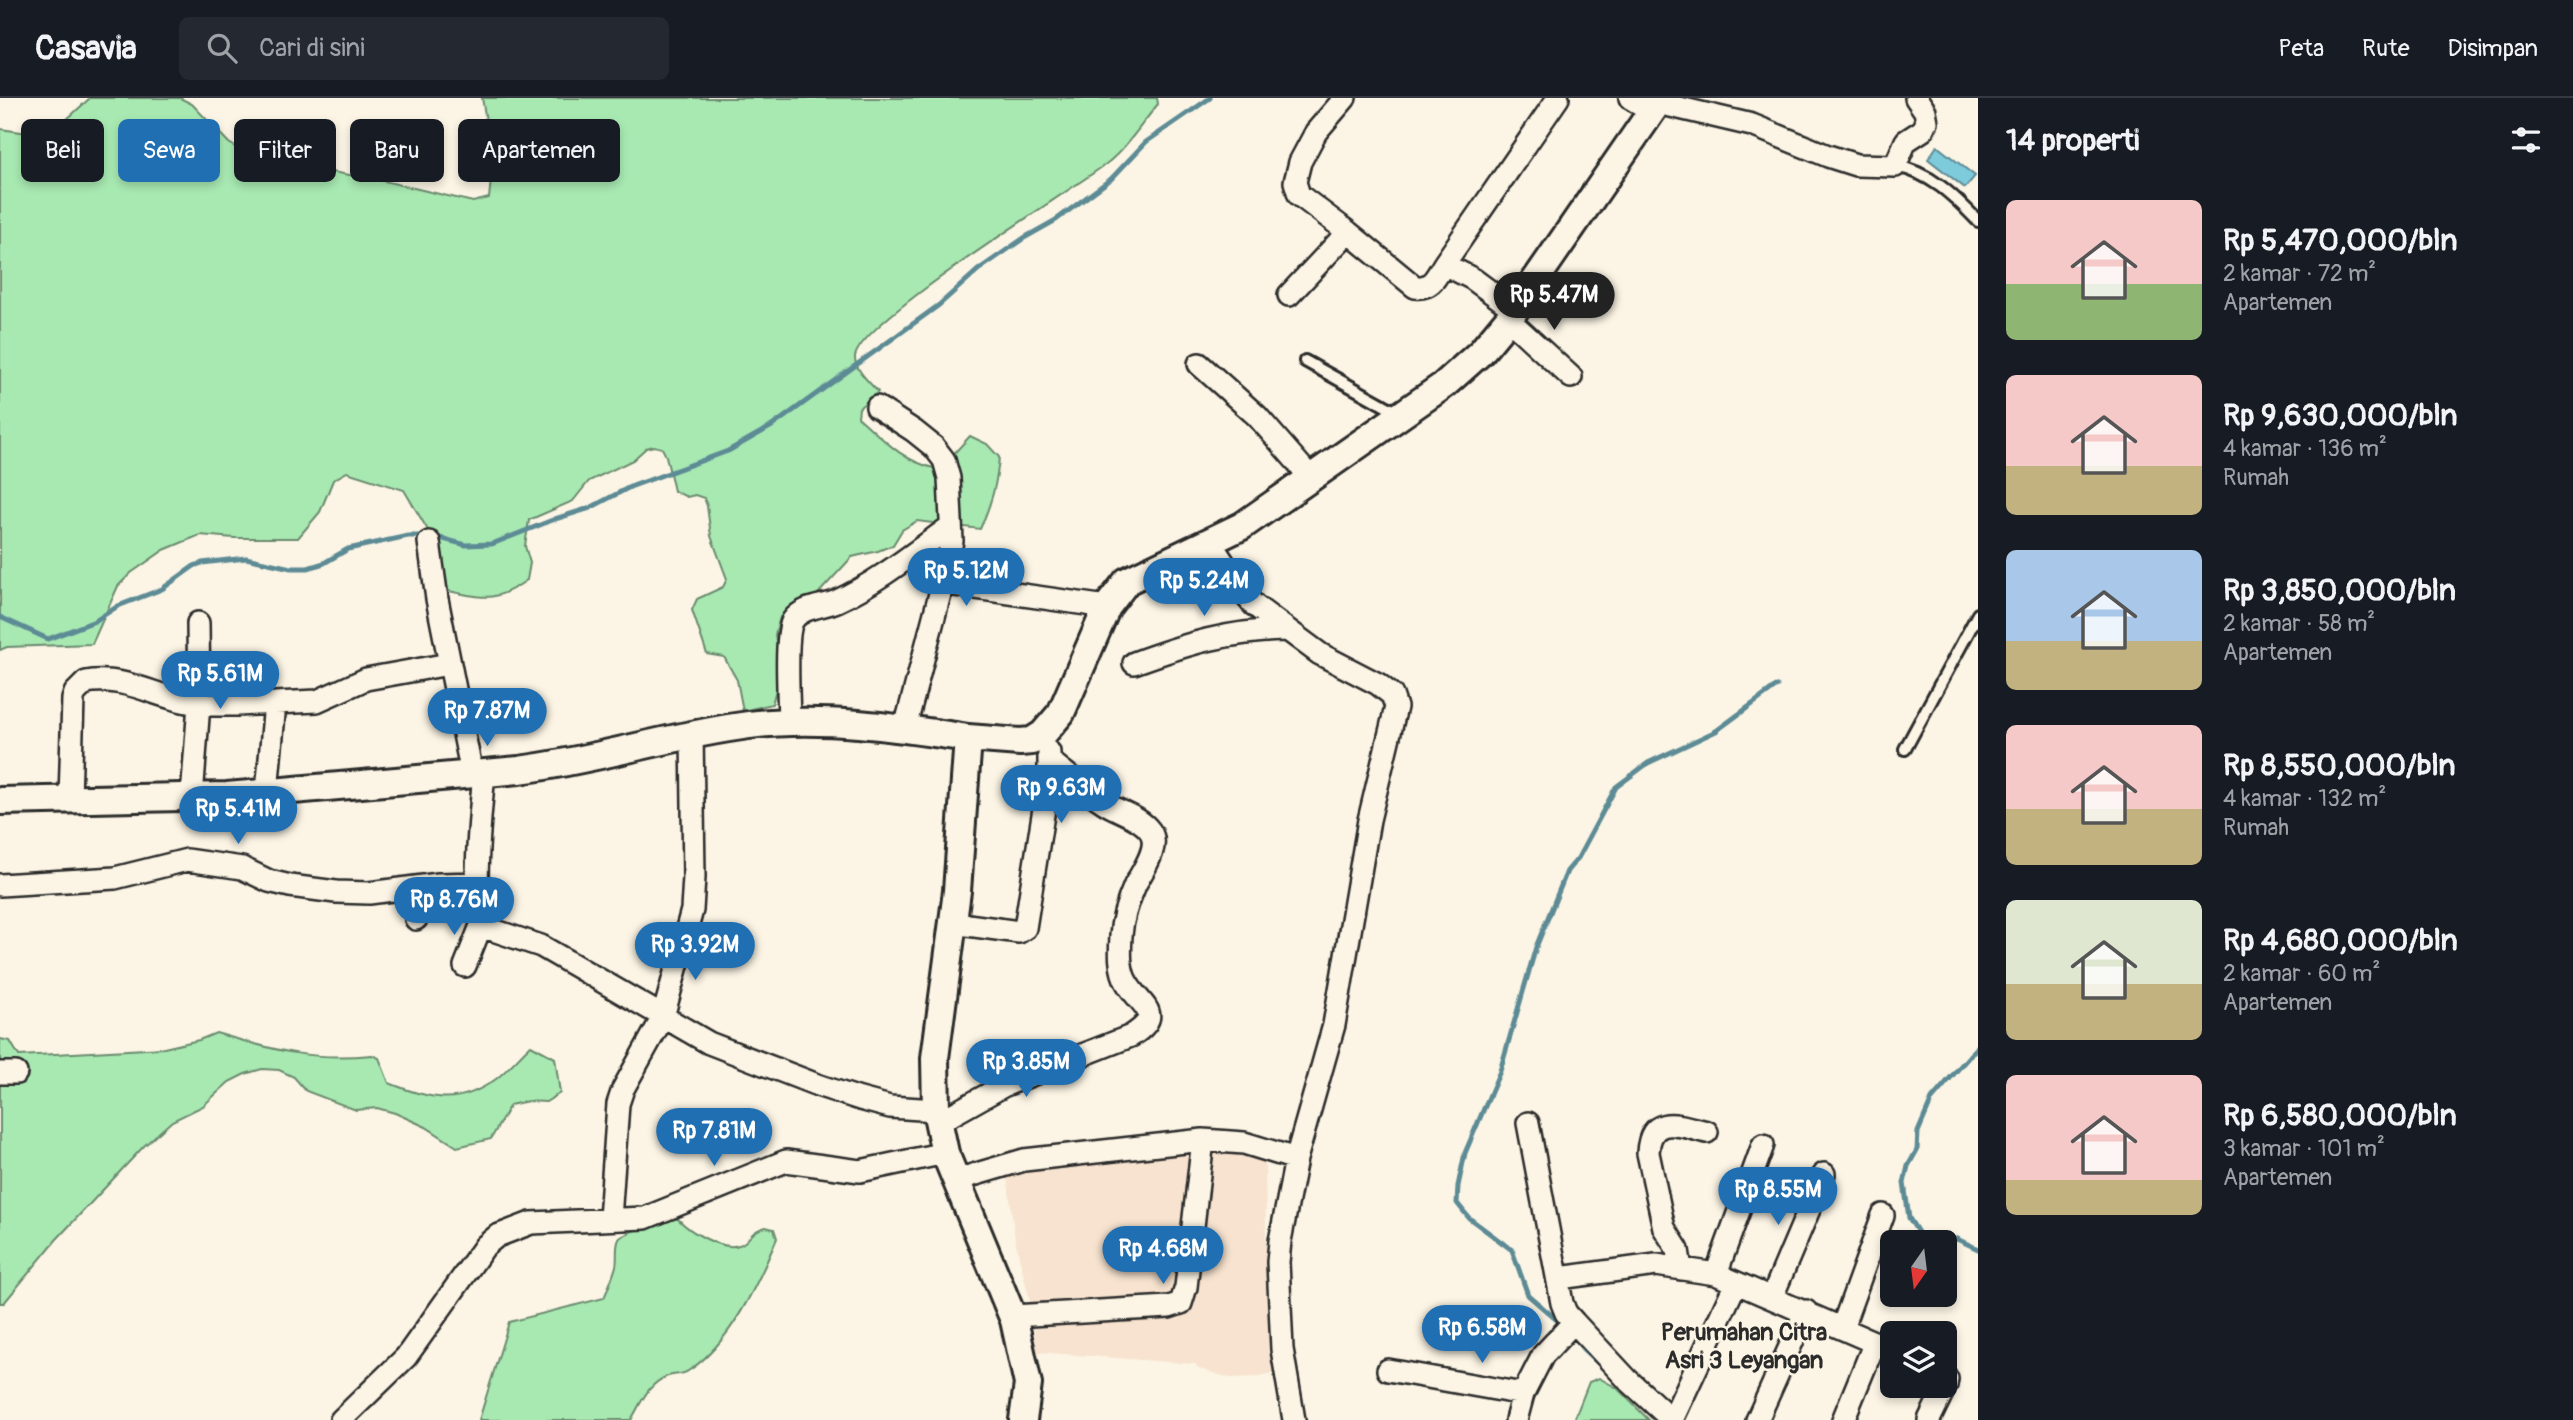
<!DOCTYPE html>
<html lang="id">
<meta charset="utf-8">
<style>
:root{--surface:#171b24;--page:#242831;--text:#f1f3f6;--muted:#9ea1a6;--line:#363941;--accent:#1f6fb2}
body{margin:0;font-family:Pangolin,sans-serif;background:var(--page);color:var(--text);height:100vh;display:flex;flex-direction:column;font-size:26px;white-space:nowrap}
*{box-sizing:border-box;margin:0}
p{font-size:23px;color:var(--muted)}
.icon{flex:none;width:38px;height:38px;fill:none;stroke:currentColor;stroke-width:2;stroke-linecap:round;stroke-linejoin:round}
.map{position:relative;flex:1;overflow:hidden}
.sheet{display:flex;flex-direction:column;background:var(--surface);width:595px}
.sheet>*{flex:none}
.hud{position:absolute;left:21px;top:21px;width:665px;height:63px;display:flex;gap:14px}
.needle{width:46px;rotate:194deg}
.controls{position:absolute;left:1880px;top:1132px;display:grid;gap:14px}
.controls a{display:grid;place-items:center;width:77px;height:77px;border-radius:10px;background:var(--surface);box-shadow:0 4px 10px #0003;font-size:35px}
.price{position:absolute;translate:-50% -60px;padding:0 16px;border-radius:24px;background:var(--accent);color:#fff;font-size:23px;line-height:46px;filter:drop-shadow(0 2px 4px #0008)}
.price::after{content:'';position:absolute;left:50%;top:42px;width:21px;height:16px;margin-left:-10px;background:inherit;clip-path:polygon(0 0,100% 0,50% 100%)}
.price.active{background:#222;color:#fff}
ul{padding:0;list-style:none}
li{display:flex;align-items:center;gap:21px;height:175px;padding:0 28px}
li span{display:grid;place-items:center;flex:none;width:196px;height:140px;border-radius:10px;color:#555}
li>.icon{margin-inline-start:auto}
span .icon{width:84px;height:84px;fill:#fffc;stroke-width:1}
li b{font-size:30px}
h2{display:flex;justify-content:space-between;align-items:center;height:84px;padding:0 28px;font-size:30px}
.pill{padding:0 24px;border-radius:10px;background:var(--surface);box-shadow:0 4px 10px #0003;font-size:24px;line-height:63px}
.pill.active{background:var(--accent);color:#fff}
header{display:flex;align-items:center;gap:42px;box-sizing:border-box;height:98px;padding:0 35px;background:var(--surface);border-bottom:2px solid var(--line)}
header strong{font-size:33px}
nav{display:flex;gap:38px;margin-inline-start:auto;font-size:24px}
.search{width:490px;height:63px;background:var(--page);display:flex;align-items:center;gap:18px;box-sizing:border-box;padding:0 24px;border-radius:10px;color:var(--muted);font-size:26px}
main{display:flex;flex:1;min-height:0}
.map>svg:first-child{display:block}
.built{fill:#f7e3cf}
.green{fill:#a8e9b2;stroke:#6a8a6e;stroke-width:2}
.water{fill:#7ecbdc;stroke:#5d8b95;stroke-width:2}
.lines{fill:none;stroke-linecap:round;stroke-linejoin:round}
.stream{stroke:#5d8b95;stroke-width:5}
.service-casing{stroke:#2b2b2b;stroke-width:16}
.minor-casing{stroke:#2b2b2b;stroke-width:26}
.tertiary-casing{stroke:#2b2b2b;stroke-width:32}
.service{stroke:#fcf5e5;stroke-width:10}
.minor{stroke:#fcf5e5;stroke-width:21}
.tertiary{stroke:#fcf5e5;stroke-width:26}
.labels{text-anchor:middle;stroke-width:5;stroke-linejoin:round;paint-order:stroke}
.neighbourhood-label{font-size:24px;font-weight:bold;fill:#2b2b2b;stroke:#fcf5e5}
</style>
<header>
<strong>Casavia</strong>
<div class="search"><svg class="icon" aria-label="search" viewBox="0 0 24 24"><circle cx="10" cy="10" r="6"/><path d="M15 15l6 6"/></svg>Cari di sini</div>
<nav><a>Peta</a><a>Rute</a><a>Disimpan</a></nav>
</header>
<main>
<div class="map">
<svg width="1978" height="1322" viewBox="0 0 1978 1322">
<rect width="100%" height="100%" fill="#fcf5e5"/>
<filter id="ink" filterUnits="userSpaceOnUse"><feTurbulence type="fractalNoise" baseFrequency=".0143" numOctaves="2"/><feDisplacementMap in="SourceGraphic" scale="14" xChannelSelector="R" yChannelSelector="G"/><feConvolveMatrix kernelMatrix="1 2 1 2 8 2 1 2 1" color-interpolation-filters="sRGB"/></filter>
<g filter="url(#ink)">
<path class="built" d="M1240,1048L1265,1056L1267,1222L1277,1274L1255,1279L1230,1280L1200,1271L1195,1266L1037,1254L1031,1208L1015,1141L1007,1077L1142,1054Z"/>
<path class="green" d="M90,0H180L192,6L229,45L245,55L301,69L380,82L473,104L489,100L493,62L482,0H1157L1158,6C1143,24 1125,52 1106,66C1068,95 859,223 855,259C854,271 871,286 878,294L859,310L858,319C882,340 902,363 934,370L949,361L970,338L987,346L999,359C997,386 991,406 980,431L917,423L902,432L893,447L878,453L852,459L817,497L793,509L780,519L775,537L781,573L772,606L743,613L737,582L724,559L707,556L692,512L697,501L723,489L727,481L711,438L707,408L704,400L695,397L687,399L674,393L666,358L662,350L654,348L646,350L633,362L589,383L573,403L529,422L525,448L530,465L527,482C494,505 485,500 448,493L441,454L404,392L347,374L333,382L320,414L298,440H234L200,437L164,452L131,475L118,488L92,546L7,549L0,552V31L55,39L64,24Z
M216,935C273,952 311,963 372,957L379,960L389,985C430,1001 458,1009 496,981C508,972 519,958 531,947L555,960L560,995L546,1004L528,1003L510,1007L491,1041L457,1049L426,1029L395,1015L377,1010L356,1012L306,993L294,979L279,972L262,971L245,976L229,984L203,1008L172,1023L144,1048L56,1142L4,1205H0V941L10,943L19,958L164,950L199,942Z
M670,1120L678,1121C689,1133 721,1153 739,1147C750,1144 749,1133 766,1129L774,1131L777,1140C759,1183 730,1247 688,1273C683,1277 674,1276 668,1278C648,1285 641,1305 631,1322H479L509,1224L604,1200C608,1190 613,1179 616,1168C618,1160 615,1149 619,1141C622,1135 661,1123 670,1120Z
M1599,1280L1617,1290L1649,1322H1574L1589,1284Z"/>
<path class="water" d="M1937,48L1975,78L1965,90L1928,61Z"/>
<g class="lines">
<path class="stream" d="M0,519L48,541L95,523L118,508L162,491L194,468L202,465L246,460L291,470H308L324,465L348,451L408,438H432L466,447L492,446L555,421L590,410L630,389L728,353L772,328L939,207L978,172L1024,140L1056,122L1111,81L1146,44L1210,0
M1978,948L1932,1001L1918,1034L1917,1052L1908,1068L1904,1085L1909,1120L1919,1136L1937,1142L1957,1141L1978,1151
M1565,1229L1528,1197L1512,1152L1469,1120L1457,1105L1458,1088L1465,1055L1500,973L1536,849L1567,773L1578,760L1616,689L1648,665L1716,633L1777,588
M1576,1241L1583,1251L1600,1267"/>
<g class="service-casing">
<path id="service" d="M1895,68C1930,74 1954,98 1978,123
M1305,263L1400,316
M1905,651L1978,516"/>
</g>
<g class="minor-casing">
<path id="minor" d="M1345,0L1316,34L1300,64L1295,84L1299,97L1348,134
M1630,0L1652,13
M1658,5L1752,27L1828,58L1856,67L1895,68L1906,43L1923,32L1927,24L1925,13L1916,0
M1444,166L1558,0
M1289,197L1348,134L1415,189C1432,191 1436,179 1444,166L1473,181L1515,212
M1508,221L1571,279
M1199,266L1257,318L1312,381
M877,309L914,333L934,349L944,362L949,380L952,443L942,488
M429,444L437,501L472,676
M1210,444L1245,497L1254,507L1320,556L1378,586L1392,597L1396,609L1369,722L1334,927L1296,1061L1280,1143L1278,1164L1282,1251L1294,1322
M1134,565C1186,546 1229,533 1285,532
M789,625C789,604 784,537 793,522C803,508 824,509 837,503C878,484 915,454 951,428
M905,630L942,488L947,486L1107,509
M484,674C482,704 468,811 487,830L541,848L709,945L820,988L860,1001L890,1009L936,1012
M267,694L275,605L317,603L366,581L449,566
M192,699L199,606L198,525
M70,701L73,601L75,595L86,584C126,577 159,601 198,606C223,609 250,606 275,605
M0,787L115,780L187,762L242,770L269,783L290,788L336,794L369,795L439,786L477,785
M416,821L425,788
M953,825L1019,834L1025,830L1049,679V654
M465,868L482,825
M0,975H16
M937,1025L1003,988L1131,938C1166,916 1141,909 1127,885C1119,872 1120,853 1121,838C1122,821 1128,803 1135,787C1142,773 1161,749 1150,733C1140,719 1119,714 1105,705C1086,693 1068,677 1050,663
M956,1082L1024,1062L1203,1042L1244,1045L1296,1061
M610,1121L618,1006L623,991L663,919L692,812L694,779L692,635
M1681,1171L1678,1152L1664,1130L1648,1055C1650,1014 1680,1028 1707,1034
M1716,1176L1763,1047
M1559,1180L1656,1167L1716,1176L1892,1252
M1772,1199L1824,1076
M1013,1218L1169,1209L1181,1205L1186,1189L1203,1042
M1574,1224L1627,1281L1672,1322
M1842,1230L1883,1117
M1388,1272L1523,1296L1543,1257L1574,1224L1566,1215L1562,1205L1528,1025
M341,1322L406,1259L485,1148L497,1138L531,1125L645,1120L786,1063L860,1073L945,1055
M1516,1322L1523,1296
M1672,1322L1736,1185
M1757,1322L1806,1213
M1843,1322L1875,1244
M1929,1322L1946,1287L1947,1281L1944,1277"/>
</g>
<g class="tertiary-casing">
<path id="tertiary" d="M0,703L227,698L519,672C597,662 671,637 749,627C821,618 896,629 968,640
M1023,1322L1028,1286L1014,1222L945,1055L936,1012L935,960L957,793L968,640L1020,644L1032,643L1043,636L1061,615L1107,509L1127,483L1242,428L1444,287L1481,254L1510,219L1661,0"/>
</g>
<use href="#service" class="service"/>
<use href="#minor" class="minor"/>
<use href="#tertiary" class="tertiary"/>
</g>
</g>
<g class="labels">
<g class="neighbourhood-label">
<text x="1744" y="1242">Perumahan Citra<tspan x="1744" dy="28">Asri 3 Leyangan</tspan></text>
</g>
</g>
</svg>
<div class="controls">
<a><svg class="needle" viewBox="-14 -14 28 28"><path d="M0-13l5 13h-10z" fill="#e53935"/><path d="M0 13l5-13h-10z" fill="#9ea1a6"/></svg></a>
<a><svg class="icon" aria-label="layers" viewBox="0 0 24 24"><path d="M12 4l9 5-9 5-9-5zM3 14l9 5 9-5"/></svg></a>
</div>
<b class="price active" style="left:1554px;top:234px">Rp 5.47M</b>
<b class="price" style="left:966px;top:510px">Rp 5.12M</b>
<b class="price" style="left:1204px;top:520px">Rp 5.24M</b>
<b class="price" style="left:220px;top:613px">Rp 5.61M</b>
<b class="price" style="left:487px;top:650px">Rp 7.87M</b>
<b class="price" style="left:1061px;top:727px">Rp 9.63M</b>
<b class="price" style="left:238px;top:748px">Rp 5.41M</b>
<b class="price" style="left:454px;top:839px">Rp 8.76M</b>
<b class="price" style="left:695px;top:884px">Rp 3.92M</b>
<b class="price" style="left:1026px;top:1001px">Rp 3.85M</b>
<b class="price" style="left:714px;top:1070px">Rp 7.81M</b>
<b class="price" style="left:1778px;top:1129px">Rp 8.55M</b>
<b class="price" style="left:1163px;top:1188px">Rp 4.68M</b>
<b class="price" style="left:1482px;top:1267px">Rp 6.58M</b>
<div class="hud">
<a class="pill">Beli</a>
<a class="pill active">Sewa</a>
<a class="pill">Filter</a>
<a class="pill">Baru</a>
<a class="pill">Apartemen</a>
</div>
</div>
<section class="sheet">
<h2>14 properti<svg class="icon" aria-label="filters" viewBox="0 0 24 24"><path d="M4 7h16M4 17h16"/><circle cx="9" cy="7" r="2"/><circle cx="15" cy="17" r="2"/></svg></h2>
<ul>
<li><span style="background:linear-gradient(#f6c9c9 60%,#8fb573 0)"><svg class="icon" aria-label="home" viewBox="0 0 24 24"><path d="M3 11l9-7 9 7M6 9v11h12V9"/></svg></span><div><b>Rp 5,470,000/bln</b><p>2 kamar · 72 m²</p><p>Apartemen</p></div></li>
<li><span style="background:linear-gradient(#f6c9c9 65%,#c2b280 0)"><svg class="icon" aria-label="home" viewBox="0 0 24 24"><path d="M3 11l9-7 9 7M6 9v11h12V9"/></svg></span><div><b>Rp 9,630,000/bln</b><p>4 kamar · 136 m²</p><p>Rumah</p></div></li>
<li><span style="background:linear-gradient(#a9c7e8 65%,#c2b280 0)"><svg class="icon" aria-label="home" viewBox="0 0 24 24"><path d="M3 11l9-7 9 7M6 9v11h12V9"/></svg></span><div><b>Rp 3,850,000/bln</b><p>2 kamar · 58 m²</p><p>Apartemen</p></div></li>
<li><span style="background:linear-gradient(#f6c9c9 60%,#c2b280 0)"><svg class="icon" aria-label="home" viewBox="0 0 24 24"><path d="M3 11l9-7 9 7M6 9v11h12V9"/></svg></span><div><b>Rp 8,550,000/bln</b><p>4 kamar · 132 m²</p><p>Rumah</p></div></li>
<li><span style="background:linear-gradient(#dfe7d0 60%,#c2b280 0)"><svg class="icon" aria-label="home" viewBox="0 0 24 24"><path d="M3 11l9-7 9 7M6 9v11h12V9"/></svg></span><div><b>Rp 4,680,000/bln</b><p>2 kamar · 60 m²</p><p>Apartemen</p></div></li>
<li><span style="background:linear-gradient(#f6c9c9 75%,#c2b280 0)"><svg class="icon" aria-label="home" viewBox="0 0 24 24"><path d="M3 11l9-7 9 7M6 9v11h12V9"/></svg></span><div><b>Rp 6,580,000/bln</b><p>3 kamar · 101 m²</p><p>Apartemen</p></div></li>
</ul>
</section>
</main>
